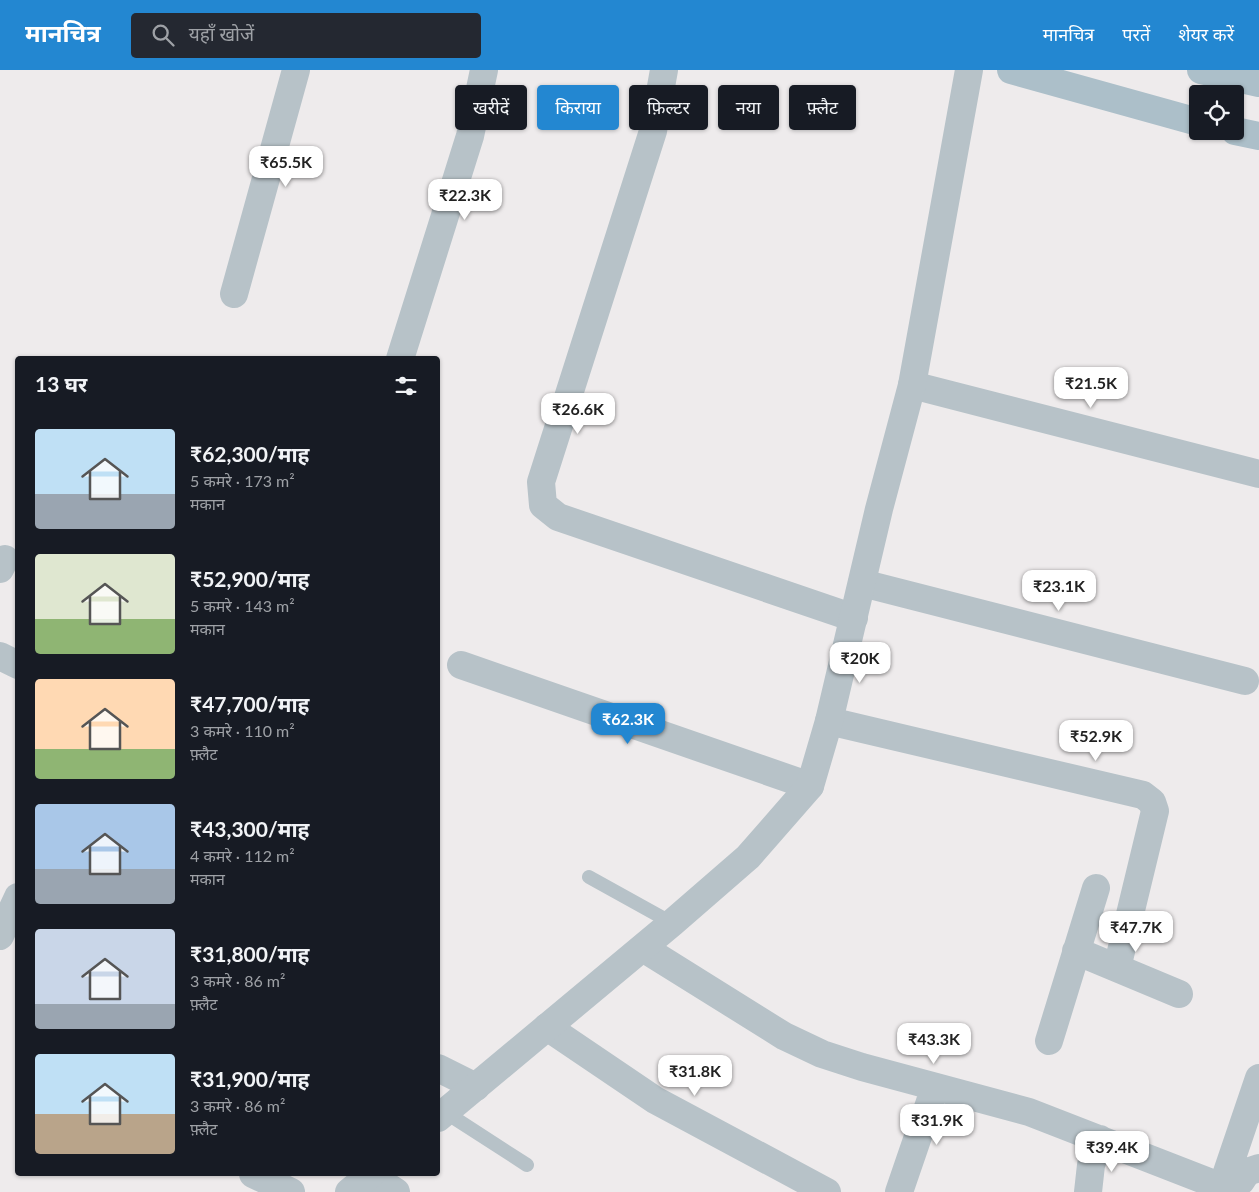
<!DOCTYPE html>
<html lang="hi">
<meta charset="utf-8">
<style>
:root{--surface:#171b24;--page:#242831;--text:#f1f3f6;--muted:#9ea1a6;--accent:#2387d1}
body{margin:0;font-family:Lato,"Noto Sans Devanagari",sans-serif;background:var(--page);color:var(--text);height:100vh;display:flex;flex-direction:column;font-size:19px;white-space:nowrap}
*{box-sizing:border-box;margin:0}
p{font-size:16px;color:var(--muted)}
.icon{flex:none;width:28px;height:28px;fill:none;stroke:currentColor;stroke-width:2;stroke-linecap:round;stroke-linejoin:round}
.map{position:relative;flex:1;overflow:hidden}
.panel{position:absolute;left:15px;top:286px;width:425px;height:820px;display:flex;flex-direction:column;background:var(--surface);border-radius:5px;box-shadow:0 1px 4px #0004}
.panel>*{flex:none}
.banner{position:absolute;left:455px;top:15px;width:475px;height:45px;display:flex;gap:10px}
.controls{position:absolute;left:1189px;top:15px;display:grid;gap:10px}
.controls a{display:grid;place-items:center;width:55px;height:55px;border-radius:5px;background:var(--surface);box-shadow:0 1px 4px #0004;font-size:25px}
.price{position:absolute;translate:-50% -42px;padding:0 11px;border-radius:10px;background:#fff;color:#222;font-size:16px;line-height:32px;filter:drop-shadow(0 1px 2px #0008)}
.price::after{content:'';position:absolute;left:50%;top:30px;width:15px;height:11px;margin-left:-8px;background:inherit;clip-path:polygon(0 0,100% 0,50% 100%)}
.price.selected{background:var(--accent);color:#fff}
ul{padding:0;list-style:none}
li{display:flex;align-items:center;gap:15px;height:125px;padding:0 20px}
li span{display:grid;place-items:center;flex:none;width:140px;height:100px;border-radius:5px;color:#555}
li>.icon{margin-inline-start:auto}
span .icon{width:60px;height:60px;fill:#fffc;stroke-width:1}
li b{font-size:21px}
h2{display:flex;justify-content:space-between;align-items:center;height:60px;padding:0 20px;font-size:21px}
.tag{padding:0 18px;border-radius:5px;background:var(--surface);box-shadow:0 1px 4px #0004;font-size:18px;line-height:45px}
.tag.selected{background:var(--accent);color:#fff}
header{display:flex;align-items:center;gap:30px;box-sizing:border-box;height:70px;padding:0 25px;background:var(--accent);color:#fff}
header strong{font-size:24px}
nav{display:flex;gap:28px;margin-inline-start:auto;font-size:18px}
.search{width:350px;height:45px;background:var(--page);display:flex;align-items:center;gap:12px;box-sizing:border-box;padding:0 18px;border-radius:5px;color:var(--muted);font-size:19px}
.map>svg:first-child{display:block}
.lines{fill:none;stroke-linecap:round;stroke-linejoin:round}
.service{stroke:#b7c2c8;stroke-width:14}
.minor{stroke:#b7c2c8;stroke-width:28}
.tertiary{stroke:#b7c2c8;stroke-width:28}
.primary{stroke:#acbfc9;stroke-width:28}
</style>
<header>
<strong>मानचित्र</strong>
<div class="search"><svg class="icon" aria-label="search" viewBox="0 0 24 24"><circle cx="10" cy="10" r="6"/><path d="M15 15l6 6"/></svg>यहाँ खोजें</div>
<nav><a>मानचित्र</a><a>परतें</a><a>शेयर करें</a></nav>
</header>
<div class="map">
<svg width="1259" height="1122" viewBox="0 0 1259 1122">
<rect width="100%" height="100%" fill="#eeebec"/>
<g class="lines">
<path class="service" d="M589,807L672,853
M445,1042L527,1095"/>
<path class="minor" d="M664,0L653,61L541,412L543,435L558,447L854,548
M234,224L296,0
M400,289L470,66L484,0
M912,315L1259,404
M0,499L5,489
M862,513L1245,611
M0,586L18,595
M461,595L810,716
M829,651L1143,725L1152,732L1155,741L1117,898
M0,866L18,827
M643,878L784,966L822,984L862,997L1029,1042L1222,1117L1241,1111L1247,1102L1259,1098
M1076,881L1179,924
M547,957L655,1030L827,1122
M1049,971L1096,818
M438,998L476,1017
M253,1104L291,1122
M370,1105L396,1122
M1222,1117L1259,1008
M899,1122L935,1017
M1088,1122L1091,1095L1100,1069"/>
<path class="tertiary" d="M438,1048L672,853L748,787L810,716L829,651L879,439L912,315L969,0
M349,1122L371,1104"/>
<path class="primary" d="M1011,0L1198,52
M1201,0L1259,13
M1235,61L1259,66"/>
</g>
</svg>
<div class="controls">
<a><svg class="icon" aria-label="locate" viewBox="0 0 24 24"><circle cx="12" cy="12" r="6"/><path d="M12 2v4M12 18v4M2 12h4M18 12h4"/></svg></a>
</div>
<b class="price" style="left:286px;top:118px">₹65.5K</b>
<b class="price" style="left:465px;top:151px">₹22.3K</b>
<b class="price" style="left:1091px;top:339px">₹21.5K</b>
<b class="price" style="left:578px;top:365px">₹26.6K</b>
<b class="price" style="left:1059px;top:542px">₹23.1K</b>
<b class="price" style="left:860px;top:614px">₹20K</b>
<b class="price selected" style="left:628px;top:675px">₹62.3K</b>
<b class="price" style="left:1096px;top:692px">₹52.9K</b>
<b class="price" style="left:1136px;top:883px">₹47.7K</b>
<b class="price" style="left:934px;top:995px">₹43.3K</b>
<b class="price" style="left:695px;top:1027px">₹31.8K</b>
<b class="price" style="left:937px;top:1076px">₹31.9K</b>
<b class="price" style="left:1112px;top:1103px">₹39.4K</b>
<div class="banner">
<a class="tag">खरीदें</a>
<a class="tag selected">किराया</a>
<a class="tag">फ़िल्टर</a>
<a class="tag">नया</a>
<a class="tag">फ़्लैट</a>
</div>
<section class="panel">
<h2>13 घर<svg class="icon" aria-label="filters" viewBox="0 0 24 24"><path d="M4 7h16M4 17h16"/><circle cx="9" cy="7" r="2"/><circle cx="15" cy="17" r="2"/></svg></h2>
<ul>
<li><span style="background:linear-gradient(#bfe0f5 65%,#9aa5b1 0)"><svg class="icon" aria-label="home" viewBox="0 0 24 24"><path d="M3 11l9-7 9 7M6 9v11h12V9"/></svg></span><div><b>₹62,300/माह</b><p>5 कमरे · 173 m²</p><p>मकान</p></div></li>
<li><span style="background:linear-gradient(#dfe7d0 65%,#8fb573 0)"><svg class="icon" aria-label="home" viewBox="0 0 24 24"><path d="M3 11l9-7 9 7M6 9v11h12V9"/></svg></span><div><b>₹52,900/माह</b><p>5 कमरे · 143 m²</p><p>मकान</p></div></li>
<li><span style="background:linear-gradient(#ffd9b3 70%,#8fb573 0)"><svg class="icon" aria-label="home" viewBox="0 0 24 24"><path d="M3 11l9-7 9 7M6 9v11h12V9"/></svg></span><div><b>₹47,700/माह</b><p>3 कमरे · 110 m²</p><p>फ़्लैट</p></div></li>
<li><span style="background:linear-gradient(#a9c7e8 65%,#9aa5b1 0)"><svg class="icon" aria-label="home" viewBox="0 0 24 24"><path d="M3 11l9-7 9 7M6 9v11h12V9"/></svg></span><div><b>₹43,300/माह</b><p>4 कमरे · 112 m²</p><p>मकान</p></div></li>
<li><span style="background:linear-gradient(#c9d6e8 75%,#9aa5b1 0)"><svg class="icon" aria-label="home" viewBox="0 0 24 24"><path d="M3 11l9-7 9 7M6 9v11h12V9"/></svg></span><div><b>₹31,800/माह</b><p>3 कमरे · 86 m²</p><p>फ़्लैट</p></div></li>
<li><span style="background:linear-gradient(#bfe0f5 60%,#b9a48a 0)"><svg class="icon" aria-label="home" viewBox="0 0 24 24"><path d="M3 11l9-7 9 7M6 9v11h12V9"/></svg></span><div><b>₹31,900/माह</b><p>3 कमरे · 86 m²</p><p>फ़्लैट</p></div></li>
</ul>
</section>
</div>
